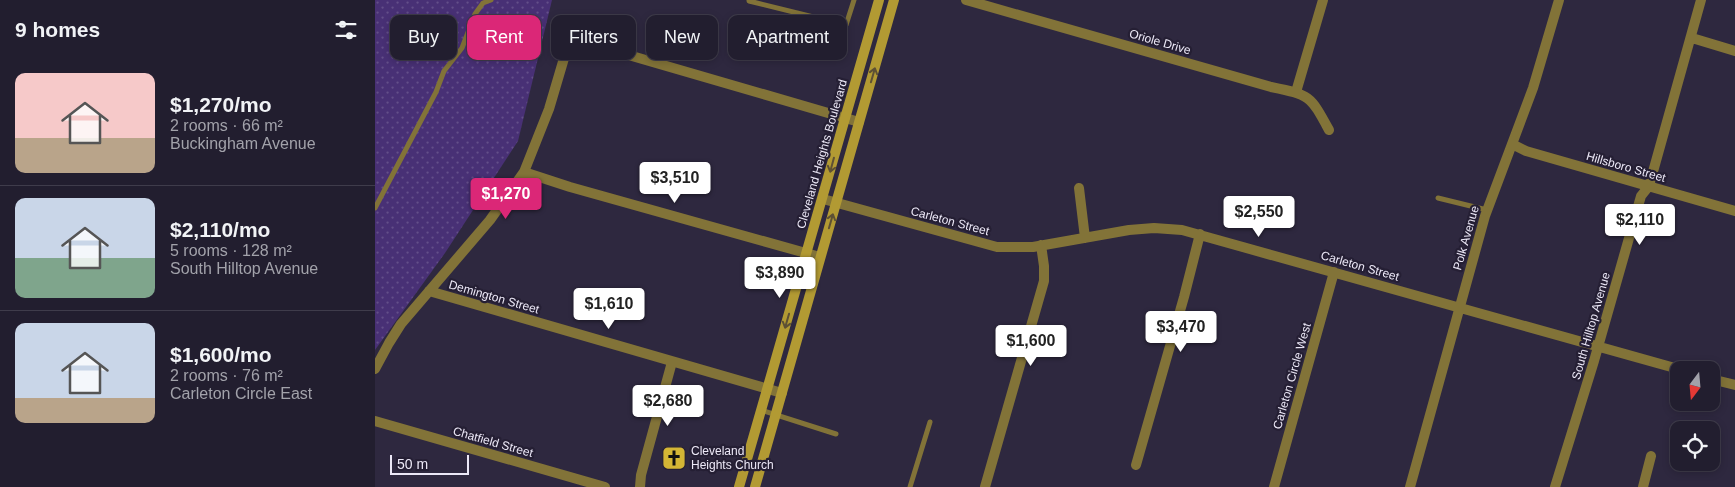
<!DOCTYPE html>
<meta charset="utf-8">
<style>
:root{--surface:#221e2f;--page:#2a2737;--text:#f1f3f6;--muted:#a2a2aa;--line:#3f3c4b;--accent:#db2777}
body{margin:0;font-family:Helvetica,sans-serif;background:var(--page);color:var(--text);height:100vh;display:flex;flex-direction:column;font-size:19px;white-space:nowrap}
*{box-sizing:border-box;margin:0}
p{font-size:16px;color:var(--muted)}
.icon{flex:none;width:28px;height:28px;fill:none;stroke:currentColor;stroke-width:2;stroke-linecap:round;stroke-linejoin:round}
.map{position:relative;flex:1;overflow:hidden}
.drawer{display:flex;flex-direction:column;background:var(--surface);width:375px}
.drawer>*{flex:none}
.top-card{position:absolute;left:15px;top:15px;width:475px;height:45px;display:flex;gap:10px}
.needle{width:32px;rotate:196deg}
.fabs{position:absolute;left:1295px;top:361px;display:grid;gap:10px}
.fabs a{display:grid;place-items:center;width:50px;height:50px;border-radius:10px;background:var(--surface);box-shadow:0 2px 8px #0003,0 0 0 1px var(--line);font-size:25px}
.scale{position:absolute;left:15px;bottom:12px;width:79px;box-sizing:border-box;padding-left:5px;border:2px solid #ece8f7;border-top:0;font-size:14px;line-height:18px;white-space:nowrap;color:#ece8f7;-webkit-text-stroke:4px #251f34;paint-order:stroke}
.price{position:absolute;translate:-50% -42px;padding:0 11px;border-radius:5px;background:#fff;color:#222;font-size:16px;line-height:32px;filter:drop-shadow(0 1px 2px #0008)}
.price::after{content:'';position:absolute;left:50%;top:30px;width:15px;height:11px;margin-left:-8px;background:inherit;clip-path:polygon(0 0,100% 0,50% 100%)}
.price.on{background:var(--accent);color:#fff}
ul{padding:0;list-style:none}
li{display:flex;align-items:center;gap:15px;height:125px;padding:0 15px}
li+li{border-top:1px solid var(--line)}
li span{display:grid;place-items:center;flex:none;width:140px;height:100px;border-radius:10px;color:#555}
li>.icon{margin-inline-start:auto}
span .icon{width:60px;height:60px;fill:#fffc;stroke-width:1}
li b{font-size:21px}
h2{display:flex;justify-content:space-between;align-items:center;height:60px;padding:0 15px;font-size:21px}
.tag{padding:0 18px;border-radius:10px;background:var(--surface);box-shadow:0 2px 8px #0003,0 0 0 1px var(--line);font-size:18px;line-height:45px}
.tag.on{background:var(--accent);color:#fff}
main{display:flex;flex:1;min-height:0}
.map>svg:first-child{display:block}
.grass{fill:url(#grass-dots)}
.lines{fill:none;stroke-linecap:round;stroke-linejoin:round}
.lane{stroke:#827338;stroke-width:5}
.street{stroke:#827338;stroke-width:10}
.secondary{stroke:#b29a33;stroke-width:10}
.oneway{stroke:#5d5034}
.labels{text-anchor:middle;stroke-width:4.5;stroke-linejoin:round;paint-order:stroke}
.street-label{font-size:12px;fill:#ece8f7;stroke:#251f34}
.poi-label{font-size:12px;fill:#ece8f7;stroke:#251f34;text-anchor:start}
</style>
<main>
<section class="drawer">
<h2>9 homes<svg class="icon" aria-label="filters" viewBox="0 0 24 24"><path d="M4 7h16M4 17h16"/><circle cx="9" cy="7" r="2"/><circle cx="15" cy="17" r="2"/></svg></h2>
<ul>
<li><span style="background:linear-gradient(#f6c9c9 65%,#b9a48a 0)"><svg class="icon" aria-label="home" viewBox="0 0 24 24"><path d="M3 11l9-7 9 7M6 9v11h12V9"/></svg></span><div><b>$1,270/mo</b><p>2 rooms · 66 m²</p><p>Buckingham Avenue</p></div></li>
<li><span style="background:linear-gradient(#c9d6e8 60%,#7fa58c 0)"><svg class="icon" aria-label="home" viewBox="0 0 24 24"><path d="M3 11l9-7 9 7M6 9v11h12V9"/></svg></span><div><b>$2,110/mo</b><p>5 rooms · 128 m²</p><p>South Hilltop Avenue</p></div></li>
<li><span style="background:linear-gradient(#c9d6e8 75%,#b9a48a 0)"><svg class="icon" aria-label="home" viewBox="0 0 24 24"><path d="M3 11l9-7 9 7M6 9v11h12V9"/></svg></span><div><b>$1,600/mo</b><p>2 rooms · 76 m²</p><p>Carleton Circle East</p></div></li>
</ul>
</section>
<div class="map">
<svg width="1360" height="487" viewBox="0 0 1360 487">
<defs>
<pattern id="grass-dots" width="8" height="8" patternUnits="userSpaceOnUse" patternTransform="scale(1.25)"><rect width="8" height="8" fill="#483075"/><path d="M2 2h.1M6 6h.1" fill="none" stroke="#634e89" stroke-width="1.8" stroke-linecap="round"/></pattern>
</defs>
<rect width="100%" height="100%" fill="#2e283f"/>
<path class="grass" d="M0,0H177L143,141L70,253L0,350Z"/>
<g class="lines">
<path class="lane" d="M374,0V1L471,25L479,0
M1063,198L1112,210
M0,208L61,92L69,71L87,48L100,14L108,3L116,0
M386,410L461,434
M535,487L555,422"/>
<path class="street" d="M591,0L896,87C935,95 935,95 954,130
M1317,38L1360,51
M921,92L948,0
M1137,144L1151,151L1360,211
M149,172L195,187L445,257
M704,188L710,238
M448,199L622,247H658L754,230L779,228L807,230L1307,370
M54,291L407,393
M0,369L14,343L26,324L115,220L149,172L174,109L195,38L484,122
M1336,379L1360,385
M0,421L230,487
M761,465L809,297L825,234
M265,487L266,475L297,362
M610,487L669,281V266L666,245
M899,487L959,272
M1035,487L1110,216L1158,88L1184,0
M1180,487L1219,361L1266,196L1274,186L1326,0
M1268,487L1276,456"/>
<path class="secondary" d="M364,487L504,0
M380,487L519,0"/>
</g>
<defs><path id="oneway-shaft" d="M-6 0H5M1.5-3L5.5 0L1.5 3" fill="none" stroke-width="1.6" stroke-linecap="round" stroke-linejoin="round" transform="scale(1.25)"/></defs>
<g class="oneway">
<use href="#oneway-shaft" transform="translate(498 75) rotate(-74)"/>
<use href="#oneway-shaft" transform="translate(457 165) rotate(105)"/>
<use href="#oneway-shaft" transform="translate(456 221) rotate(-74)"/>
<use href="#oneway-shaft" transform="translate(412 321) rotate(106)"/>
</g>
<defs>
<g id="church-square" transform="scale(1.25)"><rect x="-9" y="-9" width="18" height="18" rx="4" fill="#d4b635" stroke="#251f34"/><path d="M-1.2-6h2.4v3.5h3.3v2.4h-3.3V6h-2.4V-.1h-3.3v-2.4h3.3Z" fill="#111"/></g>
</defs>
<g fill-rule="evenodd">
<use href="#church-square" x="299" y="458"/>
</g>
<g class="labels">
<g class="street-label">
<text transform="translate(785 42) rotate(16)" y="4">Oriole Drive</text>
<text transform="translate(447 154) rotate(-74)" y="4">Cleveland Heights Boulevard</text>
<text transform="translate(1251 167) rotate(16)" y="4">Hillsboro Street</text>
<text transform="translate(575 221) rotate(15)" y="4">Carleton Street</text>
<text transform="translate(1091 238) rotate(-74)" y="4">Polk Avenue</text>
<text transform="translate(985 266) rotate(16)" y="4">Carleton Street</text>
<text transform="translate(119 297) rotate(16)" y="4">Demington Street</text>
<text transform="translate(1216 326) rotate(-74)" y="4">South Hilltop Avenue</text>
<text transform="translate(917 376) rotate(-74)" y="4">Carleton Circle West</text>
<text transform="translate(118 442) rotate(16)" y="4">Chatfield Street</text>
</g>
<g class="poi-label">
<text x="316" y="455">Cleveland<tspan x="316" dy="14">Heights Church</tspan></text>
</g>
</g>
</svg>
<div class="fabs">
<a><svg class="needle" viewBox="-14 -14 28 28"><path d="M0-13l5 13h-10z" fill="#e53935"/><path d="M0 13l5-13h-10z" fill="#a2a2aa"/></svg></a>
<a><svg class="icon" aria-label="locate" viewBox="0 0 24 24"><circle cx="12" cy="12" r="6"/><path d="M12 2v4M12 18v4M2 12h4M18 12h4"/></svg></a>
</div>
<div class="scale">50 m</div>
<b class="price" style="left:300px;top:204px">$3,510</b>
<b class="price on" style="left:131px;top:220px">$1,270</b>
<b class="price" style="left:884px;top:238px">$2,550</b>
<b class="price" style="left:1265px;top:246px">$2,110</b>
<b class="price" style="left:405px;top:299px">$3,890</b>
<b class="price" style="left:234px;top:330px">$1,610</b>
<b class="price" style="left:806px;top:353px">$3,470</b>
<b class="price" style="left:656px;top:367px">$1,600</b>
<b class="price" style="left:293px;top:427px">$2,680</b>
<div class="top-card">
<a class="tag">Buy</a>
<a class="tag on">Rent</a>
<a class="tag">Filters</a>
<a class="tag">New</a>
<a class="tag">Apartment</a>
</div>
</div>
</main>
